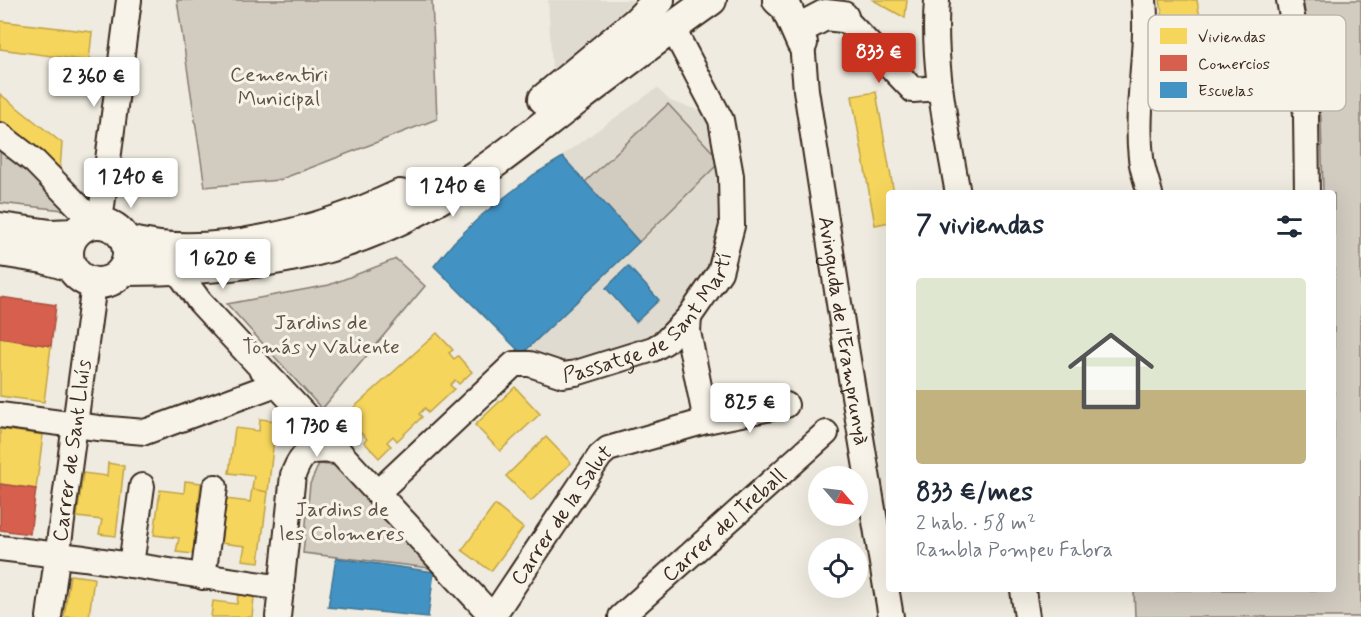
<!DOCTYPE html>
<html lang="es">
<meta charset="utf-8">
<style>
:root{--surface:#fff;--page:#f6f6f7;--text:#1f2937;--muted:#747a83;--line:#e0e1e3;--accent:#c8321e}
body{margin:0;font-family:Mynerve,sans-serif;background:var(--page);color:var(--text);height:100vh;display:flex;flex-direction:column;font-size:22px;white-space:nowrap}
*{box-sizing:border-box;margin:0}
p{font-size:20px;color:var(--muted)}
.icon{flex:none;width:33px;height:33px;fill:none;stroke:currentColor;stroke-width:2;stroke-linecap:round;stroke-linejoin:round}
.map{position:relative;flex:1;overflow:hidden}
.details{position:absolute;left:886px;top:190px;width:450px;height:402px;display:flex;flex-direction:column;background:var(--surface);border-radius:6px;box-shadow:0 6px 24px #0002}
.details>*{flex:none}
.needle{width:39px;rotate:118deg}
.controls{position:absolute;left:808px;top:466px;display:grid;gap:12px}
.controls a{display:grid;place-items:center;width:60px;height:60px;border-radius:50%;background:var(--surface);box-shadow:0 6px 24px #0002;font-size:30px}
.price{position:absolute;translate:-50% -51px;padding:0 14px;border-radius:6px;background:#fff;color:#222;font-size:20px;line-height:39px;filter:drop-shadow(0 2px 3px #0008)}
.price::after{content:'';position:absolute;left:50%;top:36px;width:18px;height:14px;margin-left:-9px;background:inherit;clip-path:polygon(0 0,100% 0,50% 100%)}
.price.selected{background:var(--accent);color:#fff}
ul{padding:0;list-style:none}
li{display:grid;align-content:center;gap:12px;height:318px;padding:0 30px}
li+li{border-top:2px solid var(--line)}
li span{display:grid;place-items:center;height:186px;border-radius:6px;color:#555}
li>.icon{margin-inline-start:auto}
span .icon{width:108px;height:108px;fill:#fffc;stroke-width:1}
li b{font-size:26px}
h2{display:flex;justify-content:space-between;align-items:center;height:72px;padding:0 30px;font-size:26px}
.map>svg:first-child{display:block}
.built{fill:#e0dbd0}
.green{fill:#d1cbc0;stroke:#867a6f;stroke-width:1.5}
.homes{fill:#f6d55c;stroke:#bea249;stroke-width:1.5}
.shops{fill:#d6604d;stroke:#a8503f;stroke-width:1.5}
.schools{fill:#4393c3;stroke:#417492;stroke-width:1.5}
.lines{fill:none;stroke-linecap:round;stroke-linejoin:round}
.minor-casing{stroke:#3b2a1e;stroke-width:28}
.major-casing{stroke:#3b2a1e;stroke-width:34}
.minor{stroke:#f7f3e8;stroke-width:24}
.major{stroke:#f7f3e8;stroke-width:30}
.labels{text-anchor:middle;stroke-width:6;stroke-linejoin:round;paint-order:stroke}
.park-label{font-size:21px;fill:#605246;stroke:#f7f3e8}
.street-label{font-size:21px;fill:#3b2a1e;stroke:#f7f3e8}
.key{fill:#f7f3e8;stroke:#bfb7ab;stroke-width:1.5}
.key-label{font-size:16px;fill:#3b2a1e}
</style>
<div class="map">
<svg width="1361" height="617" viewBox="0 0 1361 617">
<rect width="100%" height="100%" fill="#efebe0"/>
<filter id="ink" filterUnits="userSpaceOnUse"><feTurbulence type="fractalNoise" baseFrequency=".0167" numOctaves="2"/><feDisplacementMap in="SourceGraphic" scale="12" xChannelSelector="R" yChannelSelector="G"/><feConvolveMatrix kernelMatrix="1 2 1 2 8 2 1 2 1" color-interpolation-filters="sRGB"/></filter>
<g filter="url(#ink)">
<path class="built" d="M548,0H634L623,11L552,70Z
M657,88L670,101L704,112L715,125L723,155L719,249L697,289L666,329L643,346L562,369L522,354L434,266L455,242L571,149Z"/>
<path class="green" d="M177,0H432L437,119L279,180L205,187Z
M1303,0H1361V617H1135L1134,590H1334V194L1323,193L1321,118Z
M668,104L721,161L639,242L585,182Z
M0,139L66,206L63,210L0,203Z
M396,259L425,286L322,409L227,304L329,285Z
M319,464L339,466L430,568L303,553L310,484Z"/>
<path class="homes" d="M873,0H907L905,18Z
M1160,0H1197L1206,56L1170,59Z
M0,21L92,32L89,61L0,49Z
M876,92L894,194H890V222L875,225L852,96Z
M0,94L62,143L59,181L0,130Z
M437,333L453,350L449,353L454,359L458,356L472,372L459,384L455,380L450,385L454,389L428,413L425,408L419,414L422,417L397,441L393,436L387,442L391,446L379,458L364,442L367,439L361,433L358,436L341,419Z
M0,338L51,346L44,402L0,396Z
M515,387L540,414L500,451L475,425Z
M260,419L276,421L268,492L252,489L254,476L229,473L235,428L259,431Z
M0,429L43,435L36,489L0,484Z
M546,437L571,463L531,501L506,476Z
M108,463L124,466L116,536L99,534L102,520L77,517L83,473L107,476Z
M185,481L201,483L193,554L176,552L179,538L154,535L160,490L184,493Z
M252,489L268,492L259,562L242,560L245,546L221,543L226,499L250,502Z
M495,505L523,528L491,571L462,550Z
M70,575L94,578L89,617H64Z
M238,595L254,597L252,617H211L213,601L237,604Z"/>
<path class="shops" d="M0,297L56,305L51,346L0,338Z
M0,484L36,489L30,534L0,530Z"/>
<path class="schools" d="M563,157L639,242L522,354L434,266L454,242L482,215L533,175Z
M628,266L659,300L636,322L606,288Z
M336,558L434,572L428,617L328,607Z"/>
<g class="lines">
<g class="minor-casing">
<g id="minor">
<path d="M937,0C932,65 947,130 958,194"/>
<path d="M1144,0C1149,52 1135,106 1141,158C1142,169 1147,182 1150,194"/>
<path d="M1289,0L1303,79L1306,115L1307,194"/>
<path d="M843,17L913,90L939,88"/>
<path id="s1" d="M802,43L806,90L845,342L891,617"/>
<path d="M0,135L35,162L93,221"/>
<path d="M100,221L129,0"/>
<path d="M176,269L200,302L276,384L493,617"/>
<path d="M689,317L688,332L706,421"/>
<path d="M0,415L98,428L145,432L276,384"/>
<path id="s2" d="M378,492L514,364H530L563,375L576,373L653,349L665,342L689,317L720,272L732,226L731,176L721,120L672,27"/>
<path d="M0,548L84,558L282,588"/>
<path d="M131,565L142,486"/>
<path d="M203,577L215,487"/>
<path d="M1023,590L1027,617"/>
<path id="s3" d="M493,616L600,456L608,449L706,421L786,405"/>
<path id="s4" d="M49,617L94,284"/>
<path d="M278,617L293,475C304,447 311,450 339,451"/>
<path id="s5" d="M621,617L826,433"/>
</g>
</g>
<g class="major-casing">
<path id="major" d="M778,0L786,7L802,43
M808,24L825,15L843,17
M544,99L637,22L659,0
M68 253a30 30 0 1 1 60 0a30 30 0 1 1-60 0Z
M0,228L51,235L74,234
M127,241C210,263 324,231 400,195
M0,251L44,258L71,266
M123,270C178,270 233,267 286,257C352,245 418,214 474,177C509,154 542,126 576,100C621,66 665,32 711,0"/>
</g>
<use href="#minor" class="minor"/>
<use href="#major" class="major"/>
</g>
</g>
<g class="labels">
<g class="park-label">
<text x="279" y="81">Cementiri<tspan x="279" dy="24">Municipal</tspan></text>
<text x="321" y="329">Jardins de<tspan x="321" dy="24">Tomás y Valiente</tspan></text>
<text x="342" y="516">Jardins de<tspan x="342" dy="24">les Colomeres</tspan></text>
</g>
<g class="street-label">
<text dy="7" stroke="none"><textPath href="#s2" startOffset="346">Passatge de Sant Martí</textPath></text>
<text dy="7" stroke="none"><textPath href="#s1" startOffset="291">Avinguda de l'Eramprunyà</textPath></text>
<text dy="7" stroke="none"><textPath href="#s4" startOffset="168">Carrer de Sant Lluís</textPath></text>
<text dy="7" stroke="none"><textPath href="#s3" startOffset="122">Carrer de la Salut</textPath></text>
<text dy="7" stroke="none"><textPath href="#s5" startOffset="138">Carrer del Treball</textPath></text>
</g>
</g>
<rect x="1148" y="15" width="198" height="96" rx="9" class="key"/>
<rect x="1160" y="28" width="27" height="16" fill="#f6d55c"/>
<rect x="1160" y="55" width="27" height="16" fill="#d6604d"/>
<rect x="1160" y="82" width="27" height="16" fill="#4393c3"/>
<g class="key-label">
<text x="1198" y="42">Viviendas</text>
<text x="1198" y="69">Comercios</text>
<text x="1198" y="96">Escuelas</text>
</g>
</svg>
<div class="controls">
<a><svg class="needle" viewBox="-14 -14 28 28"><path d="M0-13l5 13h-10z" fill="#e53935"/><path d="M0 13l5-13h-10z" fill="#747a83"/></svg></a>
<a><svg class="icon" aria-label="locate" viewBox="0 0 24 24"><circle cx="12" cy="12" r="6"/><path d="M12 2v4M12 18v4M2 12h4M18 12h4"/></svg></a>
</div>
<b class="price selected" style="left:879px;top:84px">833 €</b>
<b class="price" style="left:94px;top:108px">2 360 €</b>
<b class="price" style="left:131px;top:209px">1 240 €</b>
<b class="price" style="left:453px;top:218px">1 240 €</b>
<b class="price" style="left:223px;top:290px">1 620 €</b>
<b class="price" style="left:750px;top:434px">825 €</b>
<b class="price" style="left:317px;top:458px">1 730 €</b>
<section class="details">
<h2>7 viviendas<svg class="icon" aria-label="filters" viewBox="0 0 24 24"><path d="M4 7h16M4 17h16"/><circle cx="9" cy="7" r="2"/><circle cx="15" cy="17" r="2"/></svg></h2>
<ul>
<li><span style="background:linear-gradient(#dfe7d0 60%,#c2b280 0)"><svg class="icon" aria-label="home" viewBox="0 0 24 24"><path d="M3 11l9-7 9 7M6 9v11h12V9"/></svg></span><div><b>833 €/mes</b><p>2 hab. · 58 m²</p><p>Rambla Pompeu Fabra</p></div></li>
</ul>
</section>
</div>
